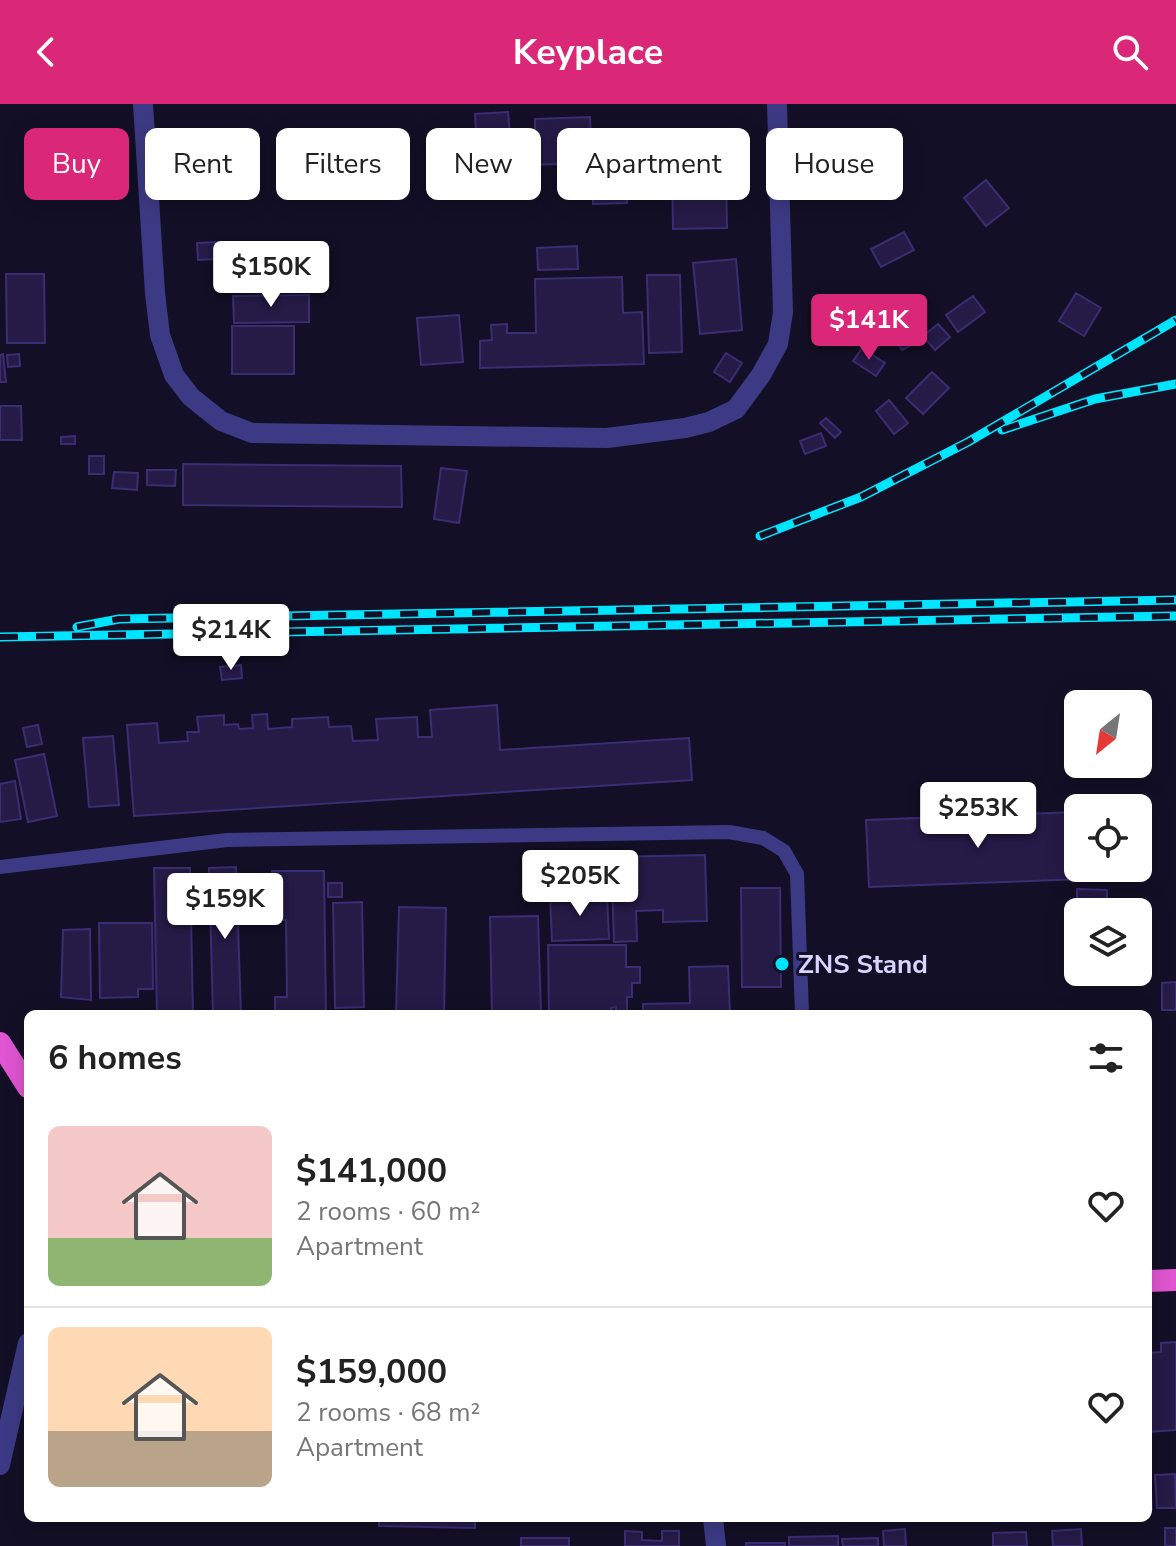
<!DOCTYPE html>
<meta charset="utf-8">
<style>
:root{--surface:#fff;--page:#f6f6f6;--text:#222;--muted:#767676;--line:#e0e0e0;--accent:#db2777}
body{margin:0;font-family:"Nunito Sans",sans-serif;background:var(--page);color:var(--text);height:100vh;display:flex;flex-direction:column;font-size:30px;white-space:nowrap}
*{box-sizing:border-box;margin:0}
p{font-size:26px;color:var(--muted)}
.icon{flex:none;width:44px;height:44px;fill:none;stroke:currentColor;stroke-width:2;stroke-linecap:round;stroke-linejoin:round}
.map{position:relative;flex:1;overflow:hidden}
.drawer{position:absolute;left:24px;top:906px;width:1128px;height:512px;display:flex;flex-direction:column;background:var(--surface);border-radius:12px;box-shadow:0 4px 20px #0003}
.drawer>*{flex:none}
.banner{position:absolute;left:24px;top:24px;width:1128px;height:72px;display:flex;gap:16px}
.needle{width:52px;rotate:210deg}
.fabs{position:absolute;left:1064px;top:586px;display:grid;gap:16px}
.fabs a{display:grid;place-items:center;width:88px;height:88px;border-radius:12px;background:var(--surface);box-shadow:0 4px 20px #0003;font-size:40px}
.price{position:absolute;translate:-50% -68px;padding:0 18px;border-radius:8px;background:#fff;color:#222;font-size:26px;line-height:52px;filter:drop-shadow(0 2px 4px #0008)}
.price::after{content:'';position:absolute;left:50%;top:48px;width:24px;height:18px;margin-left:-12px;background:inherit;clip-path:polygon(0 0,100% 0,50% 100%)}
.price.active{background:var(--accent);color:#fff}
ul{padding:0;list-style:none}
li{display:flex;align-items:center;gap:24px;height:200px;padding:0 24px}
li+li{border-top:2px solid var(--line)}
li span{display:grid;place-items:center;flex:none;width:224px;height:160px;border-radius:12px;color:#555}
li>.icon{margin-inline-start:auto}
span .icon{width:96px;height:96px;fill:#fffc;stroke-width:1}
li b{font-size:34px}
h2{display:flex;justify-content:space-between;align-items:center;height:96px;padding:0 24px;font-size:34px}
.chip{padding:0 28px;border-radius:12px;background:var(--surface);box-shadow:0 4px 20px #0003;font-size:28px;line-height:72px}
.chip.active{background:var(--accent);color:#fff}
header{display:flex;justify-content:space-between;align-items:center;height:104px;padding:0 24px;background:var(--accent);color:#fff;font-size:36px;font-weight:700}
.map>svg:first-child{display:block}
.building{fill:#241b47;stroke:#3b2d73;stroke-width:2}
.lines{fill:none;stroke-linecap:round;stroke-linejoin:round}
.service{stroke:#3d3a85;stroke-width:14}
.minor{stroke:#3d3a85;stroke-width:20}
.trunk{stroke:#e055d1;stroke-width:22}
.rail-casing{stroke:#00e5ff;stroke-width:9}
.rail{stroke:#130f26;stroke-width:6;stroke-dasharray:18;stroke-linecap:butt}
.poi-dot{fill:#00e5ff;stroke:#130f26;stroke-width:3}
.labels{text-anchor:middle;stroke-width:6;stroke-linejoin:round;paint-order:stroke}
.poi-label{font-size:26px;font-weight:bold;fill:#d9d4ff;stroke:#130f26;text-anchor:start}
</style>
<header><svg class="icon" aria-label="back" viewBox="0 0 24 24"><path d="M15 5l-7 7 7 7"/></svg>Keyplace<svg class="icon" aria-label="search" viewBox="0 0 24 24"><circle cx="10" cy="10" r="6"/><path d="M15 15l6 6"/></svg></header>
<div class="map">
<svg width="1176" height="1442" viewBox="0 0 1176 1442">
<rect width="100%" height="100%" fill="#130f26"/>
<path class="building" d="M508,8L511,43L477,46L475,10Z
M590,13L592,59L528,61V34L535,33V15Z
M666,35L692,37L691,50L665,47Z
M726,61L727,124L673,125L672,62Z
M986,76L1009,104L986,122L964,94Z
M626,84L627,99L593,100V85Z
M904,128L914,146L881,163L871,145Z
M219,138L220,155L198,156L197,139Z
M577,142L578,165L538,166L537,144Z
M736,155L742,226L700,230L693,159Z
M6,170H44L45,239H7Z
M647,171H680L682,248L649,249Z
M622,173L623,209L642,208L644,260L480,264V237L492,236L491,221L507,220V229H536L535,175Z
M1076,189L1101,204L1084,232L1059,217Z
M309,191V218L234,219L233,192Z
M973,192L985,208L958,228L946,211Z
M459,211L463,258L421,261L417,214Z
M938,220L950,233L935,246L923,232Z
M232,222H294V270H232Z
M901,224L911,241L902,246L892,229Z
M862,244L885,259L876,272L853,257Z
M726,249L742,259L730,278L714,268Z
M3,250L6,278H0V251Z
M19,250L20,262L8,263L7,251Z
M932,268L949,284L923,310L906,294Z
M889,296L908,319L894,330L876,307Z
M0,302H21L22,336H0Z
M826,314L841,328L835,334L820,319Z
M821,329L826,342L805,350L800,337Z
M75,332V340H61V333Z
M89,352H104V370H89Z
M183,360L401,362L402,403L183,401Z
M441,364L467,367L459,419L434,415Z
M147,366H176L175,382L147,381Z
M114,368L138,369L137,386L112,384Z
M241,561L242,574L222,576L220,563Z
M497,601L500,646L689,634L692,676L134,712L127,621L157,619L159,639L188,637L187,628H199L197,613L224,611V621L238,620L239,625L253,624L252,611L267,610L268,625L292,623V615L328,613L329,623L351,622L353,637L378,636L376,615L417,613L418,633H432L430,606Z
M38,621L42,640L27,643L23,624Z
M113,632L119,701L89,703L83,634Z
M44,650L57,712L28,718L15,656Z
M15,677L21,715L0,718V680Z
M1078,708V764H1138V758L1139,773L869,783L866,716Z
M705,751L707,817L663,818V806L636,807L637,837L614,838L611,753Z
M236,763L241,910H213L209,764Z
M154,764H190L193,910H157Z
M272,767H324L326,910H275V893H287L286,816H273Z
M328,779H342V793H328Z
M741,784H780L781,883H742Z
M1077,785L1107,786V808H1077Z
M607,790L609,835L552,837L550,792Z
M362,798L364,903L335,904L333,799Z
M399,803L446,804L444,910H396Z
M538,812L541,910H492L490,813Z
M99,819H152L153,885H138V893L100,894Z
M90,825L91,896L61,893L63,826Z
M548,841H626V863H640V879H632V893H627V910H616V903L611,904V910H549Z
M728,862L730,910H643V900L690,899L689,863Z
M1176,878V906H1162V879Z
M1176,1238V1326L1148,1328L1152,1405H1148V1249L1161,1248V1239Z
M1175,1370L1176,1404H1157L1155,1371Z
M379,1414H475V1424L379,1422Z
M1165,1424H1176V1442H1165Z
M905,1425L906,1442H884L883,1427Z
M1081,1425L1082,1442H1053L1052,1427Z
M625,1427L642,1428V1436L662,1437V1427H679V1442H625Z
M1026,1428L1027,1442H993V1429Z
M838,1432V1442H789V1433Z
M521,1434H569V1442H521Z
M878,1434V1442H843L842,1435Z
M746,1439H785V1442H746Z"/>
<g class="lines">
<path class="service" d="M0,763L227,736L729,728L763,734L784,747L797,770L802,910"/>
<path class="minor" d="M143,0L155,189L160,231L174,271L191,293L221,317L252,329L607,334L685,324L709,318L736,305L761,271L778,240L783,208L777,0
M0,1361L28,1239
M713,1414L716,1442"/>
<path class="trunk" d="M0,939L28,983
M1148,1177L1176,1176"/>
<g class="rail-casing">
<path id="rail" d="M1002,326L1095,295L1176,280
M760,432L861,393L968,338L1176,216
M77,523L119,515L1176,496
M0,533L1176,512"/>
</g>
<use href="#rail" class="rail"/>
</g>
<circle class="poi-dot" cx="782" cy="860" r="8"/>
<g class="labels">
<g class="poi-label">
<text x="798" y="869">ZNS Stand</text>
</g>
</g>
</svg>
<div class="fabs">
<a><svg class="needle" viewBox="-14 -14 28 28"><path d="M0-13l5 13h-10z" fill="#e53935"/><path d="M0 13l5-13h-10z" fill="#767676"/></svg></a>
<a><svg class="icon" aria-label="locate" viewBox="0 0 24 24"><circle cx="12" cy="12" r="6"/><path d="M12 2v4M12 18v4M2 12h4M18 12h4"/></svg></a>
<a><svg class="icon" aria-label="layers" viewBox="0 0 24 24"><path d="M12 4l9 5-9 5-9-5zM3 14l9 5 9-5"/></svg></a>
</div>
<b class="price" style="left:271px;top:205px">$150K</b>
<b class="price active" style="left:869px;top:258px">$141K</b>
<b class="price" style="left:231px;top:568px">$214K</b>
<b class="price" style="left:978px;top:746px">$253K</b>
<b class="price" style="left:580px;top:814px">$205K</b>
<b class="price" style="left:225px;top:837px">$159K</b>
<div class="banner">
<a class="chip active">Buy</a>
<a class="chip">Rent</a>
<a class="chip">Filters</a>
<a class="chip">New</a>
<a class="chip">Apartment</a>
<a class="chip">House</a>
</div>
<section class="drawer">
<h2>6 homes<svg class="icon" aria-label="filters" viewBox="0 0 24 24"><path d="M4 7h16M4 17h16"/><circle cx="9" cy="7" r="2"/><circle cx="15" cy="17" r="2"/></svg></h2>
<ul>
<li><span style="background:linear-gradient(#f6c9c9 70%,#8fb573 0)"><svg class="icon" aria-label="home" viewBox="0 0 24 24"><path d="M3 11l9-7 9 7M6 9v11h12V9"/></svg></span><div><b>$141,000</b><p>2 rooms · 60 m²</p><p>Apartment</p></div><svg class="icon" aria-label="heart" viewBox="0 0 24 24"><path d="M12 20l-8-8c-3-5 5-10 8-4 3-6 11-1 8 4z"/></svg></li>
<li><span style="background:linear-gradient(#ffd9b3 65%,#b9a48a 0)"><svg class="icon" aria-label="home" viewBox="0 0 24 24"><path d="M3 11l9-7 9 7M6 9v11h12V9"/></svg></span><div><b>$159,000</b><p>2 rooms · 68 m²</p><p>Apartment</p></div><svg class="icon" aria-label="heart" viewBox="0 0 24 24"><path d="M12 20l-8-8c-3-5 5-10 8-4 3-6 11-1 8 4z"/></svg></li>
</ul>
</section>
</div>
